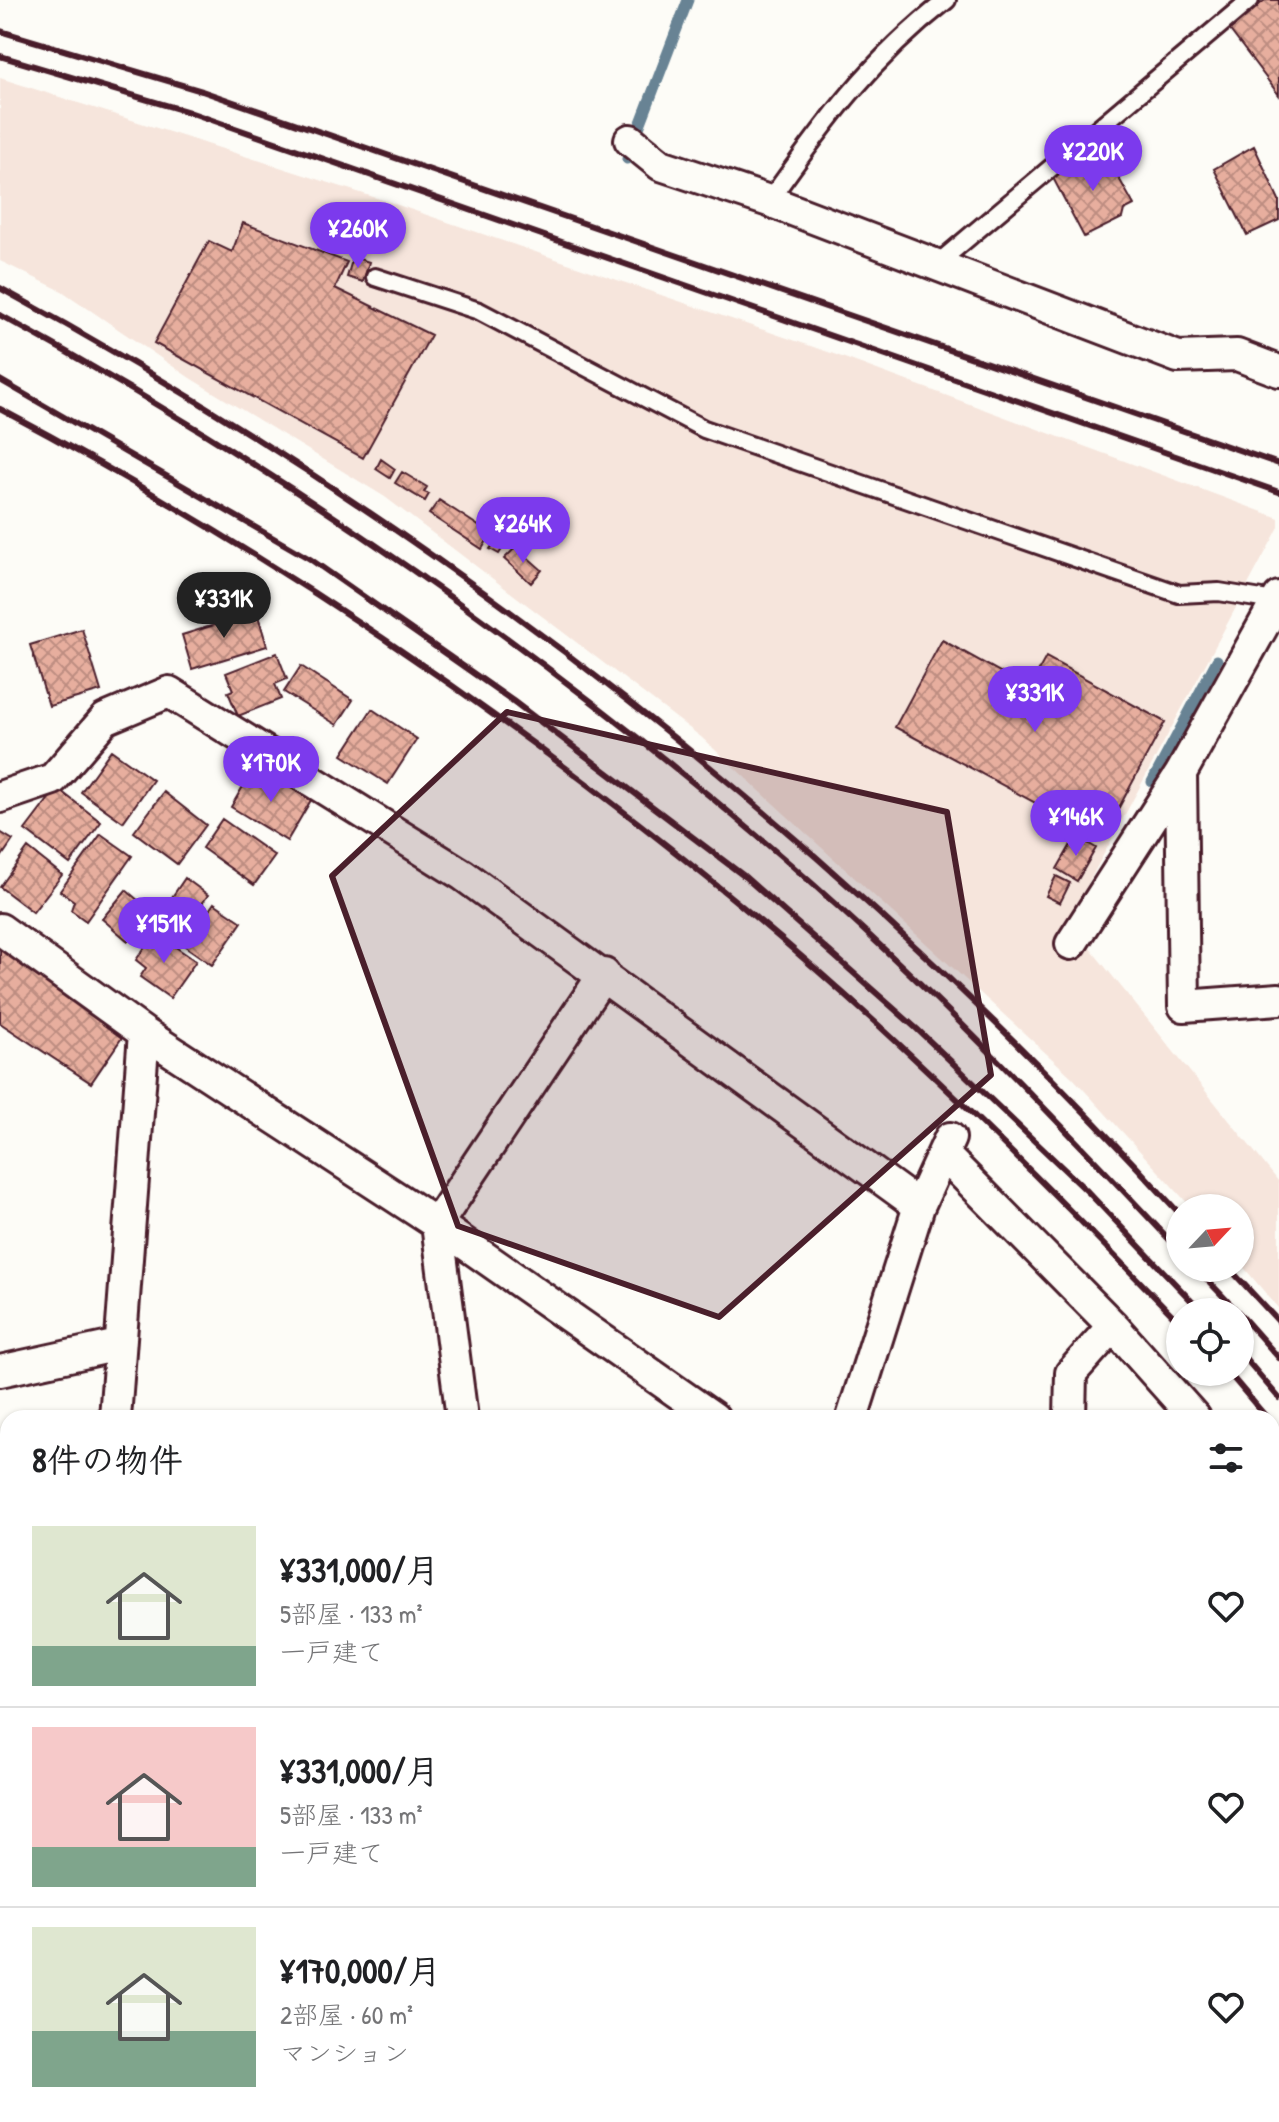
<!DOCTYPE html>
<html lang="ja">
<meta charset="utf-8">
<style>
:root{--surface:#fff;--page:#f2f2f2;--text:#202124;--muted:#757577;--line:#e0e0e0;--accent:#7c3aed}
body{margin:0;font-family:"Patrick Hand","Klee One",sans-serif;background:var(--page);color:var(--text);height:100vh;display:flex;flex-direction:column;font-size:30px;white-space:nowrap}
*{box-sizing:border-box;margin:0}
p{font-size:26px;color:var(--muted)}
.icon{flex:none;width:44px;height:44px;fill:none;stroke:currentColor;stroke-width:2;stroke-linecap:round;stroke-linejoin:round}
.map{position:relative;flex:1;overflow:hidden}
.panel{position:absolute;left:0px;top:1410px;width:1280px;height:712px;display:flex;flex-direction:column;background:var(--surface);border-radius:24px 24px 0 0;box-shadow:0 2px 6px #0004}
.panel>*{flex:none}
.needle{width:52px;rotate:64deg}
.tools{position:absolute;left:1166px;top:1194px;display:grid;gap:16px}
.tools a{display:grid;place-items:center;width:88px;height:88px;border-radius:50%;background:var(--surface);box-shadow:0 2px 6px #0004;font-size:40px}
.price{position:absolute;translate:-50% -68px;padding:0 18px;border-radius:28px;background:var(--accent);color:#fff;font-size:26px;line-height:52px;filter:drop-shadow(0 2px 4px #0008)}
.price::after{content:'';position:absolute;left:50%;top:48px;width:24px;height:18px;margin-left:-12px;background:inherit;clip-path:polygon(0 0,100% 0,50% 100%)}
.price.on{background:#222;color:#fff}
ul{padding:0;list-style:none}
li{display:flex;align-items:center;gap:24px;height:200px;padding:0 32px}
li+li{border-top:2px solid var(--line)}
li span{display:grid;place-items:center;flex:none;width:224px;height:160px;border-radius:0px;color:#555}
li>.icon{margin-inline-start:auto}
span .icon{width:96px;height:96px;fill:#fffc;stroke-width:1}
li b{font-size:34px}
h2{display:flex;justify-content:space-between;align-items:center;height:96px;padding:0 32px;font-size:34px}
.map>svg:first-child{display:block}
.built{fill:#f6e5dc}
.park{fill:#c5eba6;stroke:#888568;stroke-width:2}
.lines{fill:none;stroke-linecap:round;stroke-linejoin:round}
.stream{stroke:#678394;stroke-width:11}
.building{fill:url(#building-cross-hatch);stroke:#4a1f2b;stroke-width:2}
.lane-casing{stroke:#4a1f2b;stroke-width:22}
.street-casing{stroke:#4a1f2b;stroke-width:36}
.lane{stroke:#fdfcf7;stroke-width:16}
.street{stroke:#fdfcf7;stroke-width:30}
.rail{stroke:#4a1f2b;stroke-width:6}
.marked{fill:#4a1f2b;fill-opacity:0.2;stroke:#4a1f2b;stroke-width:6;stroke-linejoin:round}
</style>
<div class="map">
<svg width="1279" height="2122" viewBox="0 0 1279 2122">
<defs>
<pattern id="building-cross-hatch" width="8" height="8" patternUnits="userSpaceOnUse" patternTransform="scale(2)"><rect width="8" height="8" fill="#e7ae9e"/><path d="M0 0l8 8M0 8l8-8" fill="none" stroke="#bd8d81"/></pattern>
</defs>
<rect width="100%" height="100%" fill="#fdfcf7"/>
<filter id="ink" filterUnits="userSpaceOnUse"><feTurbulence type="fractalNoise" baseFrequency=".0125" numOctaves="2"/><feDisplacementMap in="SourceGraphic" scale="16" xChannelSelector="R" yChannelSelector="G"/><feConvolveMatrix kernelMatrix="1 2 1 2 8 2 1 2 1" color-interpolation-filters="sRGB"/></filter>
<g filter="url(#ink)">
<path class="built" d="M0,78L389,202L831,353L1279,518V527L1068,921L1279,1182V1309L1240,1263V1208H1192L1073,1078L701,737L385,497L190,378L62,291L0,261Z"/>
<path class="park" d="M104,2114H491V2122H104Z"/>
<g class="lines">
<path class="stream" d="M627,159L688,0
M1152,782L1217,660"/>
</g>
<path class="building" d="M1265,0H1279V95L1229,29Z
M1254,146L1279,200V220L1247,235L1214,169Z
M1103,150L1134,205L1124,210L1122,218L1084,237L1052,176Z
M243,223L347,262L335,288L431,335L363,458L154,343L209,241L232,252Z
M353,257L369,262L363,282L347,277Z
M381,459L395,469L390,478L376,469Z
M402,472L427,487L424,492L429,494L425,501L395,483Z
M439,500L491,534L482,549L429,514Z
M500,535L508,540L499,554L490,549Z
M516,547L542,570L531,583L504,559Z
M257,612L267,646L192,669L182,635Z
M82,629L101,691L49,706L30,645Z
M942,640L1029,688L1046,657L1165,722L1102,839L895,727Z
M277,653L287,679L275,684L281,699L238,716L228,692L233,690L226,673Z
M301,666L353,700L337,725L284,692Z
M372,709L417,739L388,784L342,755Z
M111,750L153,780L123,822L81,792Z
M255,766L311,800L287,841L231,807Z
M57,788L101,822L70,864L25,830Z
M164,792L206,825L177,864L134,832Z
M222,819L275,856L254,885L202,848Z
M0,832L13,840L0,859Z
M101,834L132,856L86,921L71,910L74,901L60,891Z
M1076,836L1096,848L1077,881L1057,869Z
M28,848L62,875L33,912L0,887Z
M1056,876L1070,883L1060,903L1046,896Z
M185,878L208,895L176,942L153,925Z
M126,890L152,912L128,941L102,919Z
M214,903L242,922L212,965L185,946Z
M155,933L196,961L170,998L140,977L146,968L136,960Z
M0,949L125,1033L91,1083L0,1023Z
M1279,2055V2096L1273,2101L1272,2062Z
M943,2114H980V2122H943Z
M1007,2114H1047V2122H1007Z
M1068,2114H1130L1131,2115L1124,2122H1077Z"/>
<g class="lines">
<g class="lane-casing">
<path id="lane" d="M769,201C825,122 870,60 947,0
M937,264L1250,0
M375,277L479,311L704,429L1179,594L1219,592L1274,601"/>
</g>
<g class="street-casing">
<path id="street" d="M630,140L661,165L769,201L1178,357L1237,355L1279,371
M1181,773L1184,1006L1279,999
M0,797L53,779L105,719L169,692L463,875L919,1206
M0,929L144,1033
M1071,944L1181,773L1279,597
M944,1155L1113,1326L1195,1418
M0,1371L119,1345
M115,1418L144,1033L437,1224L714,1418
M462,1418L437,1224L604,974
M852,1418L919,1206L950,1138
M1070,1418L1071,1373L1113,1326
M1272,1508L1279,1517
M0,1641L8,1642
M1272,1677L1279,1673
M1272,1967L1279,1977
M1272,2008L1279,2001
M87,2114L88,2122
M507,2122V2114
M819,2122V2114
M1164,2122L1172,2114"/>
</g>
<use href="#lane" class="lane"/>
<use href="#street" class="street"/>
<path class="rail" d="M0,31L202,91L1279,464
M0,56L189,112L1279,492
M0,288C441,527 842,843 1180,1214
M0,315C274,464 531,643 768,845C915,970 1049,1111 1180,1251
M0,380L310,559L513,701L744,876L917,1029L1088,1192L1202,1312
M0,409C257,545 501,709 726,893C887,1024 1035,1173 1180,1323
M1196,1268L1238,1312
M1229,1268L1279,1322
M1240,1314L1279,1358
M1240,1352L1279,1398
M1228,1372L1267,1418"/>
</g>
</g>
<path class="marked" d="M507,712L947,812L991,1075L719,1317L458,1226L332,876Z"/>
</svg>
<div class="tools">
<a><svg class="needle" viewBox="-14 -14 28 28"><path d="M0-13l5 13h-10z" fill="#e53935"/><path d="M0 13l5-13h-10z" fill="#757577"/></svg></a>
<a><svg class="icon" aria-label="locate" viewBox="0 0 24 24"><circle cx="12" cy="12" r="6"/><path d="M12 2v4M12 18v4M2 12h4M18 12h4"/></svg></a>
</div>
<b class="price" style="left:1093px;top:193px">¥220K</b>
<b class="price" style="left:358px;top:270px">¥260K</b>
<b class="price" style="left:523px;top:565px">¥264K</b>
<b class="price on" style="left:224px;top:640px">¥331K</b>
<b class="price" style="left:1035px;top:734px">¥331K</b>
<b class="price" style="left:271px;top:804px">¥170K</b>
<b class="price" style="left:1076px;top:858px">¥146K</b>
<b class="price" style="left:164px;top:965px">¥151K</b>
<section class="panel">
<h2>8件の物件<svg class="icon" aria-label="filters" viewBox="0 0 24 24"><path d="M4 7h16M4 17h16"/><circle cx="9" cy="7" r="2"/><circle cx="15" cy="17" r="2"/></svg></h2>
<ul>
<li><span style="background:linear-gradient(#dfe7d0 75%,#7fa58c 0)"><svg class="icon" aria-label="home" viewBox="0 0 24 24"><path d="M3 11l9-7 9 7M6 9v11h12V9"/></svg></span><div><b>¥331,000/月</b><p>5部屋 · 133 m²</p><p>一戸建て</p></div><svg class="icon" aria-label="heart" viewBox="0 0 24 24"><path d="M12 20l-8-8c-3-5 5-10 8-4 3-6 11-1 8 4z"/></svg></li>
<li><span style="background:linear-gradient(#f6c9c9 75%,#7fa58c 0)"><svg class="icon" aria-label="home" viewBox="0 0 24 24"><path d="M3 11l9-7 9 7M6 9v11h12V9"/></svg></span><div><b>¥331,000/月</b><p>5部屋 · 133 m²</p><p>一戸建て</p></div><svg class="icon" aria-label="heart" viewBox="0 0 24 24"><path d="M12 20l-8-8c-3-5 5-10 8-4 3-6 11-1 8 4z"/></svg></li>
<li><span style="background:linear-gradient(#dfe7d0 65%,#7fa58c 0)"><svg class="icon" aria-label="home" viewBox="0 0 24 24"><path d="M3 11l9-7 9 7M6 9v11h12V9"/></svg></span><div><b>¥170,000/月</b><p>2部屋 · 60 m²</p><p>マンション</p></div><svg class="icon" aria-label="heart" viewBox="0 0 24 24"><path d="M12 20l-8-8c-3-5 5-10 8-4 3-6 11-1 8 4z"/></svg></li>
</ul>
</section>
</div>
